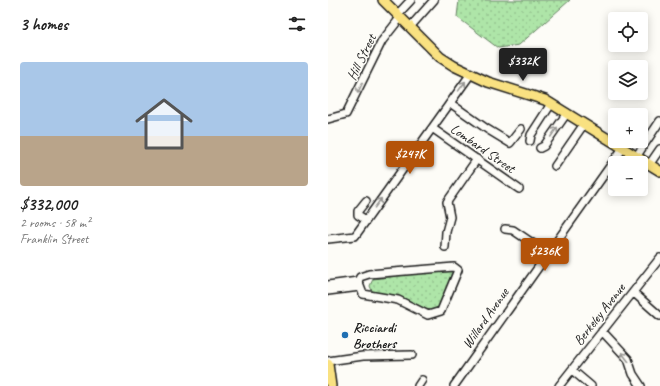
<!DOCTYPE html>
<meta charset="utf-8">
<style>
:root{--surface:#fff;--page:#f2f2f2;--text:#222;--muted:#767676;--line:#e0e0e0;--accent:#b45309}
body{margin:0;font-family:Caveat,sans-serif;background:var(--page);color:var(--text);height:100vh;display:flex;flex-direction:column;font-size:15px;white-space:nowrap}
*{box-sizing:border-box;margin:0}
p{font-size:13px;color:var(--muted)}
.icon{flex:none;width:22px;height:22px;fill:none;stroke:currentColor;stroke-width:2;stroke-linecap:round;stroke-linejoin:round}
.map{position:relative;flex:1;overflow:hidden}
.side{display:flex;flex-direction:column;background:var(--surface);width:328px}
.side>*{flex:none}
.controls{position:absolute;left:280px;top:12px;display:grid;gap:8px}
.controls a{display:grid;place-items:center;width:40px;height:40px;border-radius:4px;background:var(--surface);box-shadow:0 2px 10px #0003;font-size:20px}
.price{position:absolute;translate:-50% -34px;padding:0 9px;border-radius:4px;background:var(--accent);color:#fff;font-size:13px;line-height:26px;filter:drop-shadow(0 1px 2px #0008)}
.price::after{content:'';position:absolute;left:50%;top:24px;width:12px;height:9px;margin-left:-6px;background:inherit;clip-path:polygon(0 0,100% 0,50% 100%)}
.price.active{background:#222;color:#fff}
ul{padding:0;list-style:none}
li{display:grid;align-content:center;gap:8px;height:212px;padding:0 20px}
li+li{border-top:1px solid var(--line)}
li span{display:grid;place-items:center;height:124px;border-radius:4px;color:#555}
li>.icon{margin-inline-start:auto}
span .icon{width:72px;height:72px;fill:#fffc;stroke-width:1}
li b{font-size:17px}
h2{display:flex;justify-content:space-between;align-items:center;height:48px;padding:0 20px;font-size:17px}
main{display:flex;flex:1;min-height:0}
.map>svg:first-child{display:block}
.grass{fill:url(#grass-dots);stroke:#658062}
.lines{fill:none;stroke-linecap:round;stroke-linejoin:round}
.minor-casing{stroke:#1c1c1c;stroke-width:10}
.major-casing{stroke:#1c1c1c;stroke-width:12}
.minor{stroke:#fdfcf7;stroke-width:7}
.major{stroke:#f9e181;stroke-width:9}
.oneway{stroke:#989794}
.poi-dot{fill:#1f6fb2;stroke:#fdfcf7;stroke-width:1.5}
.labels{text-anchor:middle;stroke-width:3;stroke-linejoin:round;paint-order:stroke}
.street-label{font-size:14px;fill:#1c1c1c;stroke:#fdfcf7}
.poi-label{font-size:14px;font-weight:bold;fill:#1c1c1c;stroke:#fdfcf7;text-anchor:start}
</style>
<main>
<section class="side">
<h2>3 homes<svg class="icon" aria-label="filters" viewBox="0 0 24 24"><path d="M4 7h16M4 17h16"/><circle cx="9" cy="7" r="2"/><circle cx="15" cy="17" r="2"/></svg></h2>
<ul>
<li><span style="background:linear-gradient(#a9c7e8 60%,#b9a48a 0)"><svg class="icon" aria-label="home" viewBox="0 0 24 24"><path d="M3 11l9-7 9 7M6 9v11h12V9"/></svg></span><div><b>$332,000</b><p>2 rooms · 58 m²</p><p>Franklin Street</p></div></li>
</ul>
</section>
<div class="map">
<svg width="332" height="386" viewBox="0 0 332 386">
<defs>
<pattern id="grass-dots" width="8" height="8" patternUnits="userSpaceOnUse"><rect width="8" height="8" fill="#aee5a8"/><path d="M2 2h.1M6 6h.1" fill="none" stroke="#95c490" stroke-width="1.8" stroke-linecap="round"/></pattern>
</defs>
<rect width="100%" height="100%" fill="#fdfcf7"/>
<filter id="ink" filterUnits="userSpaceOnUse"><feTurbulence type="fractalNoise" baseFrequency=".025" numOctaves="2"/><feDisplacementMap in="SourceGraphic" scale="8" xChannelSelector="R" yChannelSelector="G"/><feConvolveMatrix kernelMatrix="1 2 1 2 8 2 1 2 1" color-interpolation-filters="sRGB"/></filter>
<g filter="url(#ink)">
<path class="grass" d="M131,0H242L191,45L170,48L129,17Z
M127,269L115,303L106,311C95,309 90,304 80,300C69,296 56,294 45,293L42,286L45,279Z"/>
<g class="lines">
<g class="minor-casing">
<path id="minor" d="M69,15L83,0
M82,27L106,0
M122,103L159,129L182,143L193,129
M0,119L18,114L54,41L72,18
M104,128L191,189
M202,141L203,135L223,104
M212,148L216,146L239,113
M308,157L332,121
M321,165L332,149
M227,166L256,124
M38,220L30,215V211L38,201
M177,229L185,230L219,253
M0,239L27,236L142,75
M117,247L118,232L122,217L119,202L149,159
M126,267L130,270L113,311L100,315L70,300L35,294L30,281L32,277L41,274Z
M0,285L30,281
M0,291L32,287
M305,292L332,316
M274,331L300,359L305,374L313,386
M0,361L35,356L84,355
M244,370L263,386
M90,386L94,380
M126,386L295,148
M231,386L332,258"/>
</g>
<g class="major-casing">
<path id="major" d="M55,0L112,57L126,66L160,82L217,100L332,171
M0,364L3,386"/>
</g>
<use href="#minor" class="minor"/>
<use href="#major" class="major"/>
</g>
<defs><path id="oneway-shaft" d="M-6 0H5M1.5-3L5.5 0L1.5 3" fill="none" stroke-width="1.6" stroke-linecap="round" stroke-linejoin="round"/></defs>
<g class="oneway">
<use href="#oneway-shaft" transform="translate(134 86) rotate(-54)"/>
<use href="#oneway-shaft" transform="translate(32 88) rotate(115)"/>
<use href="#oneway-shaft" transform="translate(226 132) rotate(-56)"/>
<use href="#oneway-shaft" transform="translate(50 203) rotate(-54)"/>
<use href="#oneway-shaft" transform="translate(297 357) rotate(-128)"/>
</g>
</g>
<circle class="poi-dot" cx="17" cy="335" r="4"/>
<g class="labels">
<g class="street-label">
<text transform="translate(33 57) rotate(-64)" y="5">Hill Street</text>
<text transform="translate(155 148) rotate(35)" y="5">Lombard Street</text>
<text transform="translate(271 314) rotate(-52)" y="5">Berkeley Avenue</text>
<text transform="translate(157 318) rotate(-55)" y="5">Willard Avenue</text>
</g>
<g class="poi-label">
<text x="25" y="332">Ricciardi<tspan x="25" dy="16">Brothers</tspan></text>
</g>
</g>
</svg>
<div class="controls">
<a><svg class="icon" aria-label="locate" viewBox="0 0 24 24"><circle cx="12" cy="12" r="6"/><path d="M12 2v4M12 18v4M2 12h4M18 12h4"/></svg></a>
<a><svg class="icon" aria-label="layers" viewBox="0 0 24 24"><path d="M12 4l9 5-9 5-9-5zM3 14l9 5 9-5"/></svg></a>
<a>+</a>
<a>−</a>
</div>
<b class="price active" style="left:195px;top:82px">$332K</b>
<b class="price" style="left:82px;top:175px">$247K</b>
<b class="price" style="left:217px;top:272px">$236K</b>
</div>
</main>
